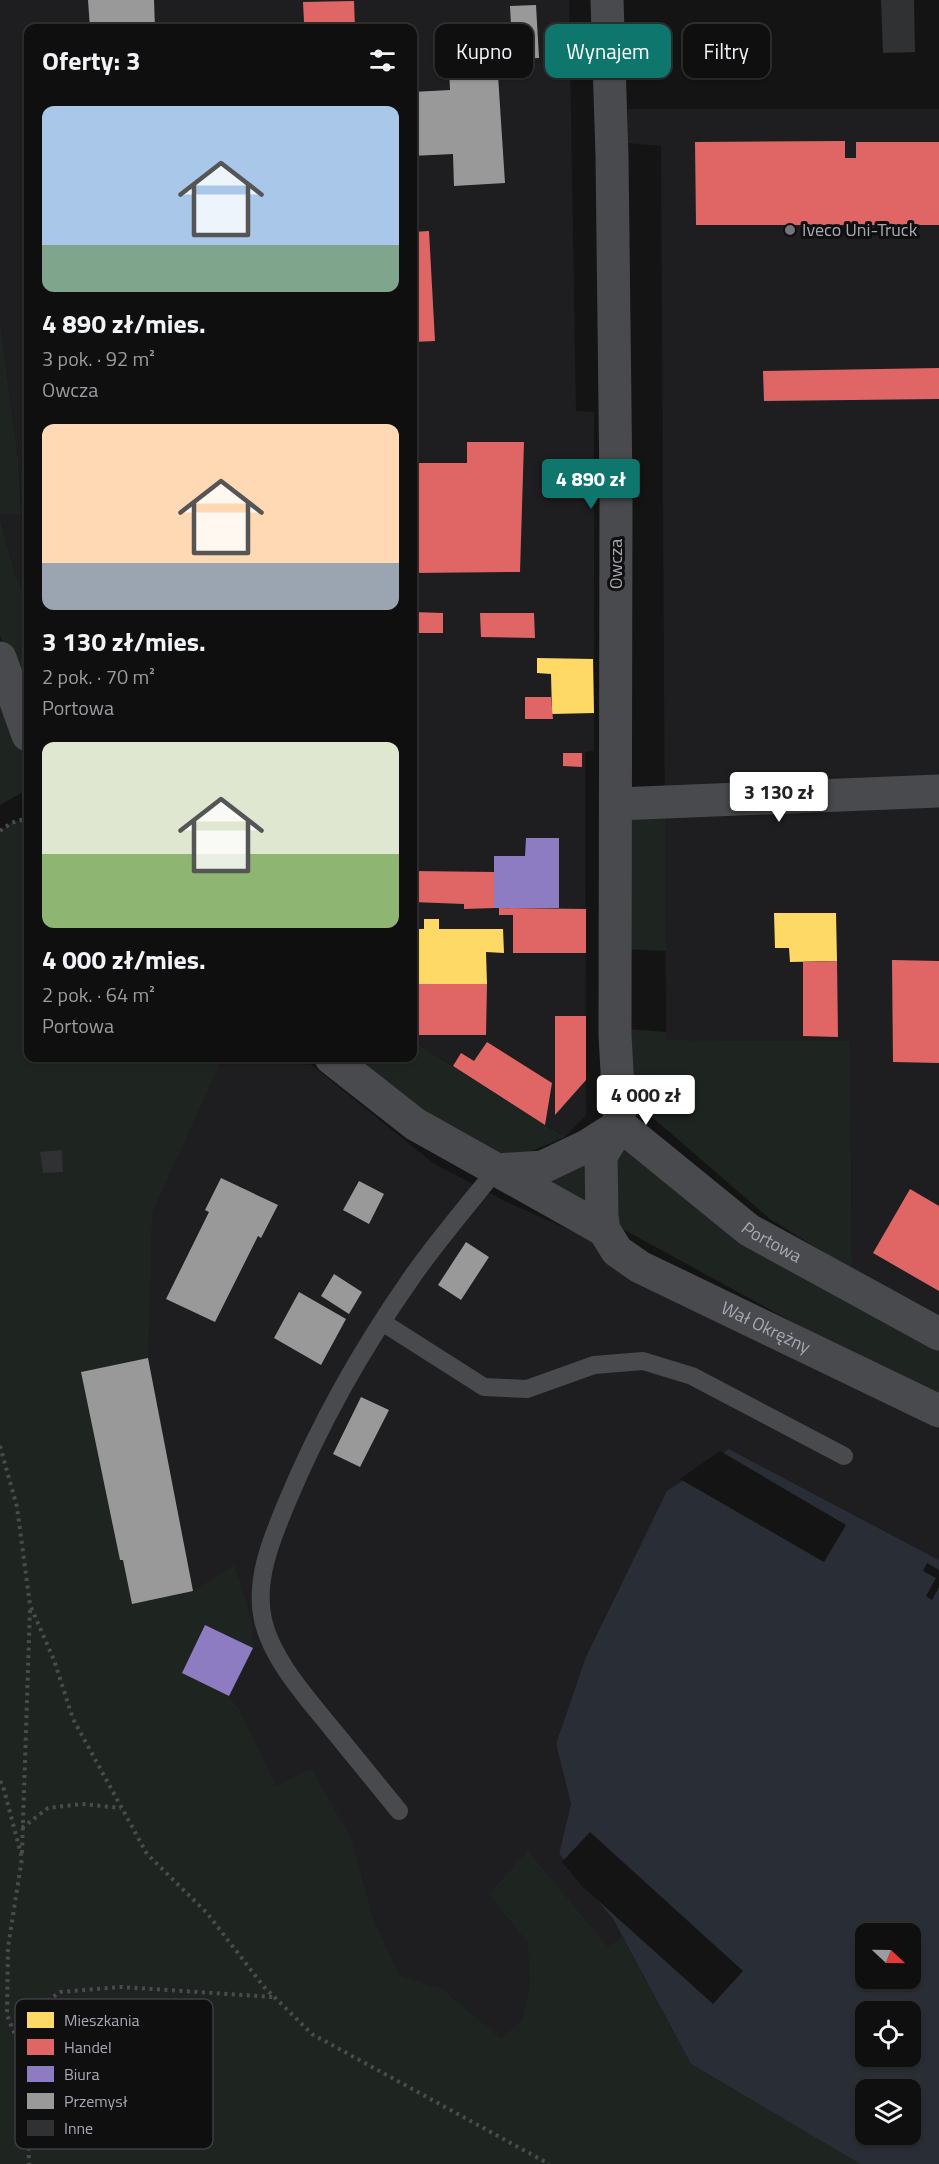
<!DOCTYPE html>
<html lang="pl">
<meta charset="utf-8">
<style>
:root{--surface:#0f0f10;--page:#181819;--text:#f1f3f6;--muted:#9b9c9f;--line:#2f2f30;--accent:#0f766e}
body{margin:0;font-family:"Titillium Web",sans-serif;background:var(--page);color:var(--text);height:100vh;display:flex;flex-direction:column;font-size:22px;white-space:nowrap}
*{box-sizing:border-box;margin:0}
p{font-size:20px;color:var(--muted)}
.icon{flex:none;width:33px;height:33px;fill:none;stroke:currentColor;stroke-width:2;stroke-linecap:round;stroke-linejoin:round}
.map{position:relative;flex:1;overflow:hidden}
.drawer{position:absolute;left:24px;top:24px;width:393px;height:1038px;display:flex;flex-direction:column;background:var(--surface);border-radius:12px;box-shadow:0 2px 4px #0004,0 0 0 2px var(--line)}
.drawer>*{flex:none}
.guide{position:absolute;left:435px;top:24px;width:414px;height:54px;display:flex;gap:12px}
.needle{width:39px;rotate:112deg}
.controls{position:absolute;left:855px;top:1923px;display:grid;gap:12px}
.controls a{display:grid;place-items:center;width:66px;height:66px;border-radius:12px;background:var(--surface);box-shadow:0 2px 4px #0004,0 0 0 2px var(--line);font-size:30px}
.price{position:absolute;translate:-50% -51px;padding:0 14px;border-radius:6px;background:#fff;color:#222;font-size:20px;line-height:39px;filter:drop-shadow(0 2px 3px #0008)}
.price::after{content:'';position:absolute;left:50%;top:36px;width:18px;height:14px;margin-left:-9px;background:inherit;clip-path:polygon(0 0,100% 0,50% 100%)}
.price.current{background:var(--accent);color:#fff}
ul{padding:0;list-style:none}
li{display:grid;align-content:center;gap:12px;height:318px;padding:0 18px}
li span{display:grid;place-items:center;height:186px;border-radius:12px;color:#555}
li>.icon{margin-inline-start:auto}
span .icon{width:108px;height:108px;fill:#fffc;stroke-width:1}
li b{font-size:26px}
h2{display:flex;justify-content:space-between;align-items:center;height:72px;padding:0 18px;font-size:26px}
.pill{padding:0 21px;border-radius:12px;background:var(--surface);box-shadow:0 2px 4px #0004,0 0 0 2px var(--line);font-size:21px;line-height:54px}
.pill.current{background:var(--accent);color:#fff}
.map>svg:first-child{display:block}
.built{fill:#1e1e20}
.green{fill:#1e2520}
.water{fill:#292d35;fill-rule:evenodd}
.pier{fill:#141415}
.homes{fill:#ffd966}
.shops{fill:#e06666}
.offices{fill:#8e7cc3}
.industry{fill:#999}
.building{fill:#303133}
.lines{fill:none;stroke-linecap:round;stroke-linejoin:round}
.path{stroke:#4b4b4e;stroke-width:4;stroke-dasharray:3 4.5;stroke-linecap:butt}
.service{stroke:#494a4d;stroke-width:18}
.minor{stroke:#494a4d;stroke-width:33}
.poi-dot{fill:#74747c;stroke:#0f0f10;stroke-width:2}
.labels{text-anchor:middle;stroke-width:6;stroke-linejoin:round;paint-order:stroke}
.poi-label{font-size:18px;fill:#a7a8b4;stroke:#0f0f10;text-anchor:start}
.street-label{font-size:18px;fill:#a7a8b4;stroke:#0f0f10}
.key{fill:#0f0f10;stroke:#3d3d41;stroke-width:1.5}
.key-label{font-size:16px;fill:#a7a8b4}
</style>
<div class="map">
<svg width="939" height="2164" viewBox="0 0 939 2164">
<rect width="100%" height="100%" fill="#141415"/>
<path class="built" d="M0,0H569L576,411L594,412V751L585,752L586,1115L565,1137L413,1041L412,28H28V602L15,574L0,519V514H21L18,459L0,322Z
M628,109H939V1319L852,1270L850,1041L666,1040L661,146L627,143Z
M225,1058H303L433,1163L507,1202L617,1251L939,1426V1560L729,1449L556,1744L571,1804L559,1854L613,1919L691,2064L428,2053L0,1398Z"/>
<path class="green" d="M0,322L18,459L21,514H0Z
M0,519L15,574L28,602V697L0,636Z
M0,707L28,761V792H23L0,805Z
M665,806L666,951L623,949L628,807Z
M28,818V1058H225L216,1072L152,1213L148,1358L81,1372L120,1560H123L132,1603L193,1591L234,1565L252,1622L253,1648L205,1625L182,1673L229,1696L240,1711L276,1786L311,1769L351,1838L373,1918L399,1975L442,1989L501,2039L522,2020L530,1986L528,1943L489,1894L528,1851L608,1947L622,1937L691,2064L860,2164H0V831L11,823Z
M627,1029L666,1032L667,1040L850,1041L852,1270L770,1219L624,1093Z
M413,1041L545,1125L565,1137L505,1162L339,1058H412Z
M620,1125L749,1230L939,1334V1402L621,1228L614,1214L606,1174Z
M587,1153L592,1208L551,1187L550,1178Z"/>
<path class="water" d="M729,1449L939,1560V2164H860L691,2064L613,1919L559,1854L571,1804L556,1744L586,1657L667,1491ZM866,1934H910V1978H866ZM866,2012H910V2056H866ZM866,2090H910V2134H866Z"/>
<path class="pier" d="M720,1451L846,1525L824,1562L680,1479Z
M927,1563L939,1570V1587L932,1600L926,1596L936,1578L923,1571Z
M590,1832L743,1971L713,2004L582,1886L562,1862Z"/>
<path class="homes" d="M537,658L593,659L594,713L552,714L551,674L537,673Z
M774,913H836L837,961L790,962L789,948H775Z
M424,919H439V929H503L504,953L486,952L487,984H415V929H424Z"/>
<path class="shops" d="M354,1L355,28H285V24L304,22L303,2Z
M845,141V158H856V142H939V225H696L695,142Z
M429,231L435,341L412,342V232Z
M939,368V399L764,401L763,371Z
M467,442H524L520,572L412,573V463H467Z
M412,612L443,613V633H412Z
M480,613H534L535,638L481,637Z
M525,697H551L553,719H525Z
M563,753H582V767L563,766Z
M412,871L494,872V908L464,909V904L412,902Z
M499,908L586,909V953H513V915H499Z
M892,960L939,961V1063L893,1062Z
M837,961L838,1037L803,1036V962Z
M412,962H415V984H487L486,1035H415V1018H412Z
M555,1016H586V1080L555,1115Z
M487,1042L552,1083L545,1125L453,1066L461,1053L474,1061Z
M910,1189L939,1206V1291L873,1253Z"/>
<path class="offices" d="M526,838H559V908H494V856H525Z
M205,1625L253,1648L229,1696L182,1673Z"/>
<path class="industry" d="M88,0H154L155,28H90Z
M536,5L539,58L497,60L505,183L454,186L453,154L412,156V92L450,90L447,26L511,25L510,6Z
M28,63V147H27L24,64Z
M221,1178L278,1205L261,1238L258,1236L215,1322L166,1299L209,1212L205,1210Z
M359,1181L384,1194L369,1224L343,1210Z
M466,1242L489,1257L461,1300L438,1285Z
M334,1274L362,1292L349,1314L321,1296Z
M299,1292L346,1319L321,1365L274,1338Z
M148,1358L193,1591L132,1604L123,1560H120L81,1372Z
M361,1397L389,1410L360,1467L333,1454Z"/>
<path class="building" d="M881,0H914L915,52L883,53Z
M62,1150L63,1172L43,1173L40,1152Z"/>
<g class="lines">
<path class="path" d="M0,831L11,823L28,818
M0,1446L17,1507L30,1605L54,1660L73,1719L147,1854L207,1913L264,1987L312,2034L549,2164
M0,1781L3,1786L22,1858L8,1947L7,2015L27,2064L29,2164
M22,1828L48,1808L82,1804L121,1808
M22,1853L30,1608
M21,2049L25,2017L60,1992L121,1987L273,1997"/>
<path class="service" d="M382,1322L484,1387L527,1389L594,1365L643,1361L692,1376L844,1456
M399,1811C377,1784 355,1757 333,1730C308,1699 272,1660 263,1620C254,1580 272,1538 287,1502C320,1423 363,1347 412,1277C438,1240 468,1205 496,1170"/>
<g class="minor">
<path id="s1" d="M607,0L612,156L616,490L615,1035L620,1125L601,1156L602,1217L604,1230L617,1251L640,1267L939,1411"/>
<path d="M0,658L28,735"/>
<path d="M617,804L939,791"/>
<path d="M331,1058L415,1124L604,1230"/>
<path id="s2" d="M496,1170L543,1167L587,1146L620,1125L749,1230L939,1334"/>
</g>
</g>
<circle class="poi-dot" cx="790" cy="230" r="6"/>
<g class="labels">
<g class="poi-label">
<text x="802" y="236">Iveco Uni-Truck</text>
</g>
<g class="street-label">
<text transform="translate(616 564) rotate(-90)" y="6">Owcza</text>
<text dy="6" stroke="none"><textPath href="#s2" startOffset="327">Portowa</textPath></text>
<text dy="6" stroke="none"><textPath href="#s1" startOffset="1428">Wał Okrężny</textPath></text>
</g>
</g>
<rect x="15" y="1999" width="198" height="150" rx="9" class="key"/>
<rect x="27" y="2012" width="27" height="16" fill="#ffd966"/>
<rect x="27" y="2039" width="27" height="16" fill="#e06666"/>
<rect x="27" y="2066" width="27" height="16" fill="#8e7cc3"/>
<rect x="27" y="2093" width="27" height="16" fill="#999"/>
<rect x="27" y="2120" width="27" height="16" fill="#303133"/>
<g class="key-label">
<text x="64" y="2026">Mieszkania</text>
<text x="64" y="2053">Handel</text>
<text x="64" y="2080">Biura</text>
<text x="64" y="2107">Przemysł</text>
<text x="64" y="2134">Inne</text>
</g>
</svg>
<div class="controls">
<a><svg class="needle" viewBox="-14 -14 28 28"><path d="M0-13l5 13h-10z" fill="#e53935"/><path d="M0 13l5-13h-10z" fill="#9b9c9f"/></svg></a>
<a><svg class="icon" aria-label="locate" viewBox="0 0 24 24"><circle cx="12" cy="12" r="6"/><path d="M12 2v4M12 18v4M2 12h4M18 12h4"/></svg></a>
<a><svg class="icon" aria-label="layers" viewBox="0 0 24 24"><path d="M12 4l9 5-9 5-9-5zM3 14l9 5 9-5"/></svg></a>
</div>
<b class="price current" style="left:591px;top:510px">4 890 zł</b>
<b class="price" style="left:779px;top:823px">3 130 zł</b>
<b class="price" style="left:646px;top:1126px">4 000 zł</b>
<div class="guide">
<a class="pill">Kupno</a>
<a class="pill current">Wynajem</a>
<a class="pill">Filtry</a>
</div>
<section class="drawer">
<h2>Oferty: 3<svg class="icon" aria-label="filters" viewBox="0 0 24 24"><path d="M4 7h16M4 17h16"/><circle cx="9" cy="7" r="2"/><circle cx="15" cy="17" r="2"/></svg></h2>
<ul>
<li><span style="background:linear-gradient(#a9c7e8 75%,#7fa58c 0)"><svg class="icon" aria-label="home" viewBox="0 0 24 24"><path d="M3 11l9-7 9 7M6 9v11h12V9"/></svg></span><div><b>4 890 zł/mies.</b><p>3 pok. · 92 m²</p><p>Owcza</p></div></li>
<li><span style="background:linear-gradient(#ffd9b3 75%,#9aa5b1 0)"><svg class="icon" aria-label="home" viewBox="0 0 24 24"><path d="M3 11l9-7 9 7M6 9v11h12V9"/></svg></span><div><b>3 130 zł/mies.</b><p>2 pok. · 70 m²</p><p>Portowa</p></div></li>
<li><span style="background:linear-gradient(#dfe7d0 60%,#8fb573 0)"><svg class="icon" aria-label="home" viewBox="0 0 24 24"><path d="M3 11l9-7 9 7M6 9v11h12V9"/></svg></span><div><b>4 000 zł/mies.</b><p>2 pok. · 64 m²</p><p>Portowa</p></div></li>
</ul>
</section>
</div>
